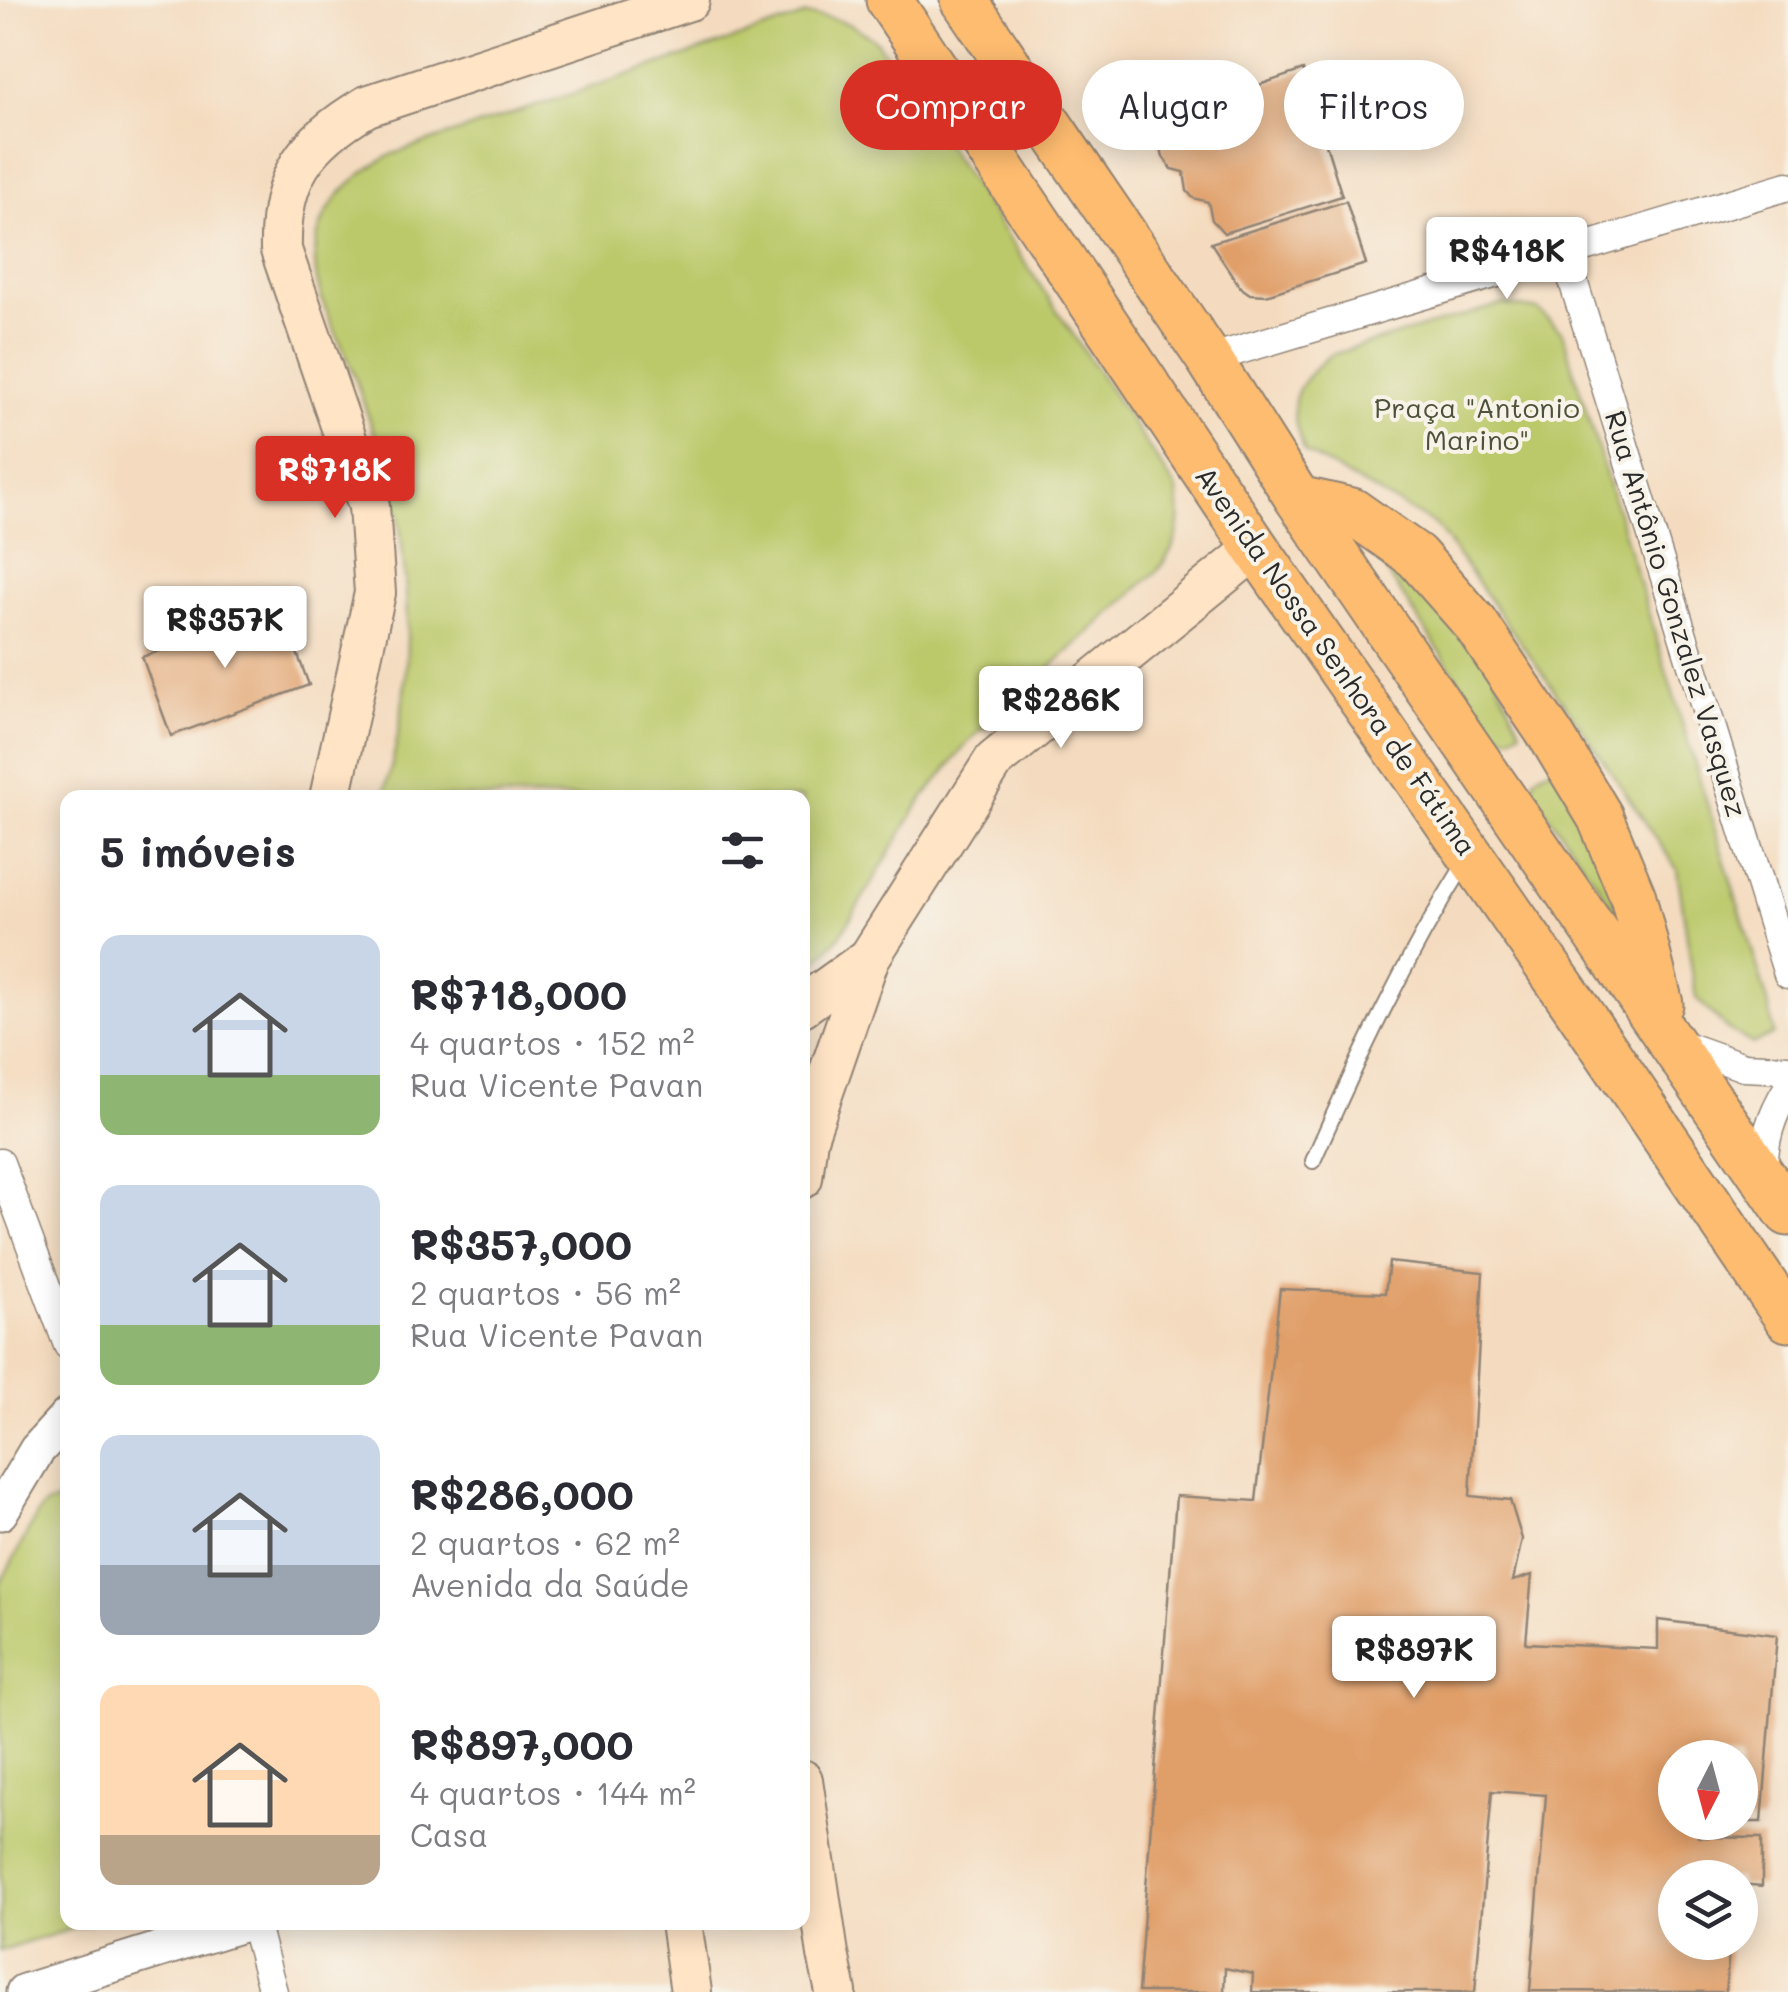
<!DOCTYPE html>
<html lang="pt">
<meta charset="utf-8">
<style>
:root{--surface:#fff;--page:#f7f7f7;--text:#2b2b33;--muted:#7c7c81;--accent:#d93025}
body{margin:0;font-family:Mali,sans-serif;background:var(--page);color:var(--text);height:100vh;display:flex;flex-direction:column;font-size:38px;white-space:nowrap}
*{box-sizing:border-box;margin:0}
p{font-size:32px;color:var(--muted)}
.icon{flex:none;width:55px;height:55px;fill:none;stroke:currentColor;stroke-width:2;stroke-linecap:round;stroke-linejoin:round}
.map{position:relative;flex:1;overflow:hidden}
.sheet{position:absolute;left:60px;top:790px;width:750px;height:1140px;display:flex;flex-direction:column;background:var(--surface);border-radius:20px;box-shadow:0 5px 25px #0003}
.sheet>*{flex:none}
.banner{position:absolute;left:840px;top:60px;width:798px;height:90px;display:flex;gap:20px}
.needle{width:65px;rotate:186deg}
.fabs{position:absolute;left:1658px;top:1740px;display:grid;gap:20px}
.fabs a{display:grid;place-items:center;width:100px;height:100px;border-radius:50%;background:var(--surface);box-shadow:0 5px 25px #0003;font-size:50px}
.price{position:absolute;translate:-50% -85px;padding:0 22px;border-radius:10px;background:#fff;color:#222;font-size:32px;line-height:65px;filter:drop-shadow(0 2px 5px #0008)}
.price::after{content:'';position:absolute;left:50%;top:60px;width:30px;height:22px;margin-left:-15px;background:inherit;clip-path:polygon(0 0,100% 0,50% 100%)}
.price.current{background:var(--accent);color:#fff}
ul{padding:0;list-style:none}
li{display:flex;align-items:center;gap:30px;height:250px;padding:0 40px}
li span{display:grid;place-items:center;flex:none;width:280px;height:200px;border-radius:20px;color:#555}
li>.icon{margin-inline-start:auto}
span .icon{width:120px;height:120px;fill:#fffc;stroke-width:1}
li b{font-size:42px}
h2{display:flex;justify-content:space-between;align-items:center;height:120px;padding:0 40px;font-size:42px}
.pill{padding:0 35px;border-radius:45px;background:var(--surface);box-shadow:0 5px 25px #0003;font-size:35px;line-height:90px}
.pill.current{background:var(--accent);color:#fff}
.map>svg:first-child{display:block}
.green{fill:#bcc96b;stroke:#747a4b;stroke-width:2.5}
.building{fill:#e09e68}
.lines{fill:none;stroke-linecap:round;stroke-linejoin:round}
.service-casing{stroke:#908375;stroke-width:18}
.minor-casing{stroke:#908375;stroke-width:31}
.tertiary-casing{stroke:#908375;stroke-width:39}
.secondary-casing{stroke:#908375;stroke-width:44}
.primary-casing{stroke:#908375;stroke-width:49}
.service{stroke:#fff;stroke-width:14}
.minor{stroke:#fff;stroke-width:28}
.tertiary{stroke:#fff;stroke-width:35}
.secondary{stroke:#ffe4c6;stroke-width:40}
.primary{stroke:#febc70;stroke-width:45}
.labels{text-anchor:middle;stroke-width:8;stroke-linejoin:round;paint-order:stroke}
.park-label{font-size:28px;fill:#4f523b;stroke:#f7f3e8}
.street-label{font-size:28px;fill:#2b2b2b;stroke:#f7f3e8}
</style>
<div class="map">
<svg width="1788" height="1992" viewBox="0 0 1788 1992">
<rect width="100%" height="100%" fill="#f7f3e8"/>
<filter id="ink" filterUnits="userSpaceOnUse"><feTurbulence type="fractalNoise" baseFrequency=".01" numOctaves="2"/><feDisplacementMap in="SourceGraphic" scale="20" xChannelSelector="R" yChannelSelector="G"/><feConvolveMatrix kernelMatrix="1 2 1 2 8 2 1 2 1" color-interpolation-filters="sRGB"/></filter>
<filter id="wash" filterUnits="userSpaceOnUse"><feTurbulence type="fractalNoise" baseFrequency=".0048" numOctaves="4" result="noise"/><feDisplacementMap in="SourceGraphic" scale="40" xChannelSelector="R" yChannelSelector="G"/><feGaussianBlur stdDeviation="2.25" result="paint"/><feColorMatrix in="noise" values="0 0 0 0 0 0 0 0 0 0 0 0 0 0 0 0 0 1.4 0 .05"/><feComposite in="paint" operator="in"/></filter>
<g filter="url(#wash)">
<rect width="100%" height="100%" fill="#f4dbbf"/>
<path class="green" d="M806,15C836,17 854,23 877,42L1176,488C1184,522 1179,545 1157,571L969,741L919,804L840,936L803,976L802,798L383,797C407,718 412,638 403,556C401,539 400,520 396,503C386,462 369,421 356,380C343,341 314,301 315,258C316,207 352,176 393,154Z
M1503,304L1538,310L1562,332L1768,1002L1774,1034L1753,1044L1726,1028L1696,998L1677,869L1583,730L1436,525L1305,452C1286,403 1290,390 1330,355Z
M1360,531L1476,637L1521,730L1510,737L1492,731Z
M1547,769L1560,770L1633,935L1537,798L1532,788L1535,777Z
M64,1499H68V1922L91,1923L0,1951V1584L38,1513L45,1505Z"/>
<g id="blocks">
<path class="building" d="M1303,70L1342,196L1224,233L1212,220L1208,202L1193,198L1187,191L1184,172L1172,169L1163,157L1160,143L1162,118Z
M1346,201L1366,264L1266,295L1250,294L1240,287L1211,243Z
M280,607L309,685L171,736L142,657Z
M1389,1262L1483,1272L1470,1496L1510,1500L1522,1539L1513,1581L1532,1575L1526,1643L1658,1649V1620L1777,1635L1762,1822H1740V1758H1675V1822H1695L1698,1837L1762,1838V1886L1740,1884V1878H1675V1942H1730L1725,1992L1530,1991L1546,1795L1492,1791L1475,1992H1252L1253,1974L1225,1968L1224,1992H1138L1176,1496L1256,1501L1280,1289L1385,1293Z"/>
</g>
</g>
<g filter="url(#ink)">
<use href="#blocks" fill-opacity="0" stroke="#908375" stroke-width="2.5"/>
<g class="lines">
<g class="service-casing">
<path id="service" d="M1313,1161C1358,1058 1405,959 1465,863"/>
</g>
<g class="minor-casing">
<path id="minor" d="M1565,255L1788,974
M1209,359L1788,186
M1674,1042L1744,1067L1788,1069
M0,1163L68,1345
M1763,1173C1764,1140 1770,1117 1788,1088
M254,1922L273,1992"/>
</g>
<g class="tertiary-casing">
<path id="tertiary" d="M0,1512L37,1450L68,1416
M24,1992L248,1922"/>
</g>
<g class="secondary-casing">
<path id="secondary" d="M330,798L375,593L369,506L281,250C279,178 305,142 367,106L689,0
M802,1006L869,958
M802,1178L807,1138L869,958L994,761L1256,548
M802,1780L828,1954L836,1992
M681,1922L691,1992"/>
</g>
<g class="primary-casing">
<path id="primary" d="M889,0L1256,548L1574,1004L1788,1319
M964,0L1209,359L1298,499L1788,1213
M1298,499L1352,511L1416,556L1475,623L1553,739L1600,817L1633,897L1660,1004"/>
</g>
<use href="#service" class="service"/>
<use href="#minor" class="minor"/>
<use href="#tertiary" class="tertiary"/>
<use href="#secondary" class="secondary"/>
<use href="#primary" class="primary"/>
</g>
</g>
<g class="labels">
<g class="park-label">
<text x="1477" y="418">Praça "Antonio<tspan x="1477" dy="32">Marino"</tspan></text>
</g>
<g class="street-label">
<text transform="translate(1676 614) rotate(73)" y="10">Rua Antônio Gonzalez Vasquez</text>
<text transform="translate(1336 661) rotate(55)" y="10">Avenida Nossa Senhora de Fátima</text>
</g>
</g>
</svg>
<div class="fabs">
<a><svg class="needle" viewBox="-14 -14 28 28"><path d="M0-13l5 13h-10z" fill="#e53935"/><path d="M0 13l5-13h-10z" fill="#7c7c81"/></svg></a>
<a><svg class="icon" aria-label="layers" viewBox="0 0 24 24"><path d="M12 4l9 5-9 5-9-5zM3 14l9 5 9-5"/></svg></a>
</div>
<b class="price" style="left:1507px;top:302px">R$418K</b>
<b class="price current" style="left:335px;top:521px">R$718K</b>
<b class="price" style="left:225px;top:671px">R$357K</b>
<b class="price" style="left:1061px;top:751px">R$286K</b>
<b class="price" style="left:1414px;top:1701px">R$897K</b>
<div class="banner">
<a class="pill current">Comprar</a>
<a class="pill">Alugar</a>
<a class="pill">Filtros</a>
</div>
<section class="sheet">
<h2>5 imóveis<svg class="icon" aria-label="filters" viewBox="0 0 24 24"><path d="M4 7h16M4 17h16"/><circle cx="9" cy="7" r="2"/><circle cx="15" cy="17" r="2"/></svg></h2>
<ul>
<li><span style="background:linear-gradient(#c9d6e8 70%,#8fb573 0)"><svg class="icon" aria-label="home" viewBox="0 0 24 24"><path d="M3 11l9-7 9 7M6 9v11h12V9"/></svg></span><div><b>R$718,000</b><p>4 quartos · 152 m²</p><p>Rua Vicente Pavan</p></div></li>
<li><span style="background:linear-gradient(#c9d6e8 70%,#8fb573 0)"><svg class="icon" aria-label="home" viewBox="0 0 24 24"><path d="M3 11l9-7 9 7M6 9v11h12V9"/></svg></span><div><b>R$357,000</b><p>2 quartos · 56 m²</p><p>Rua Vicente Pavan</p></div></li>
<li><span style="background:linear-gradient(#c9d6e8 65%,#9aa5b1 0)"><svg class="icon" aria-label="home" viewBox="0 0 24 24"><path d="M3 11l9-7 9 7M6 9v11h12V9"/></svg></span><div><b>R$286,000</b><p>2 quartos · 62 m²</p><p>Avenida da Saúde</p></div></li>
<li><span style="background:linear-gradient(#ffd9b3 75%,#b9a48a 0)"><svg class="icon" aria-label="home" viewBox="0 0 24 24"><path d="M3 11l9-7 9 7M6 9v11h12V9"/></svg></span><div><b>R$897,000</b><p>4 quartos · 144 m²</p><p>Casa</p></div></li>
</ul>
</section>
</div>
